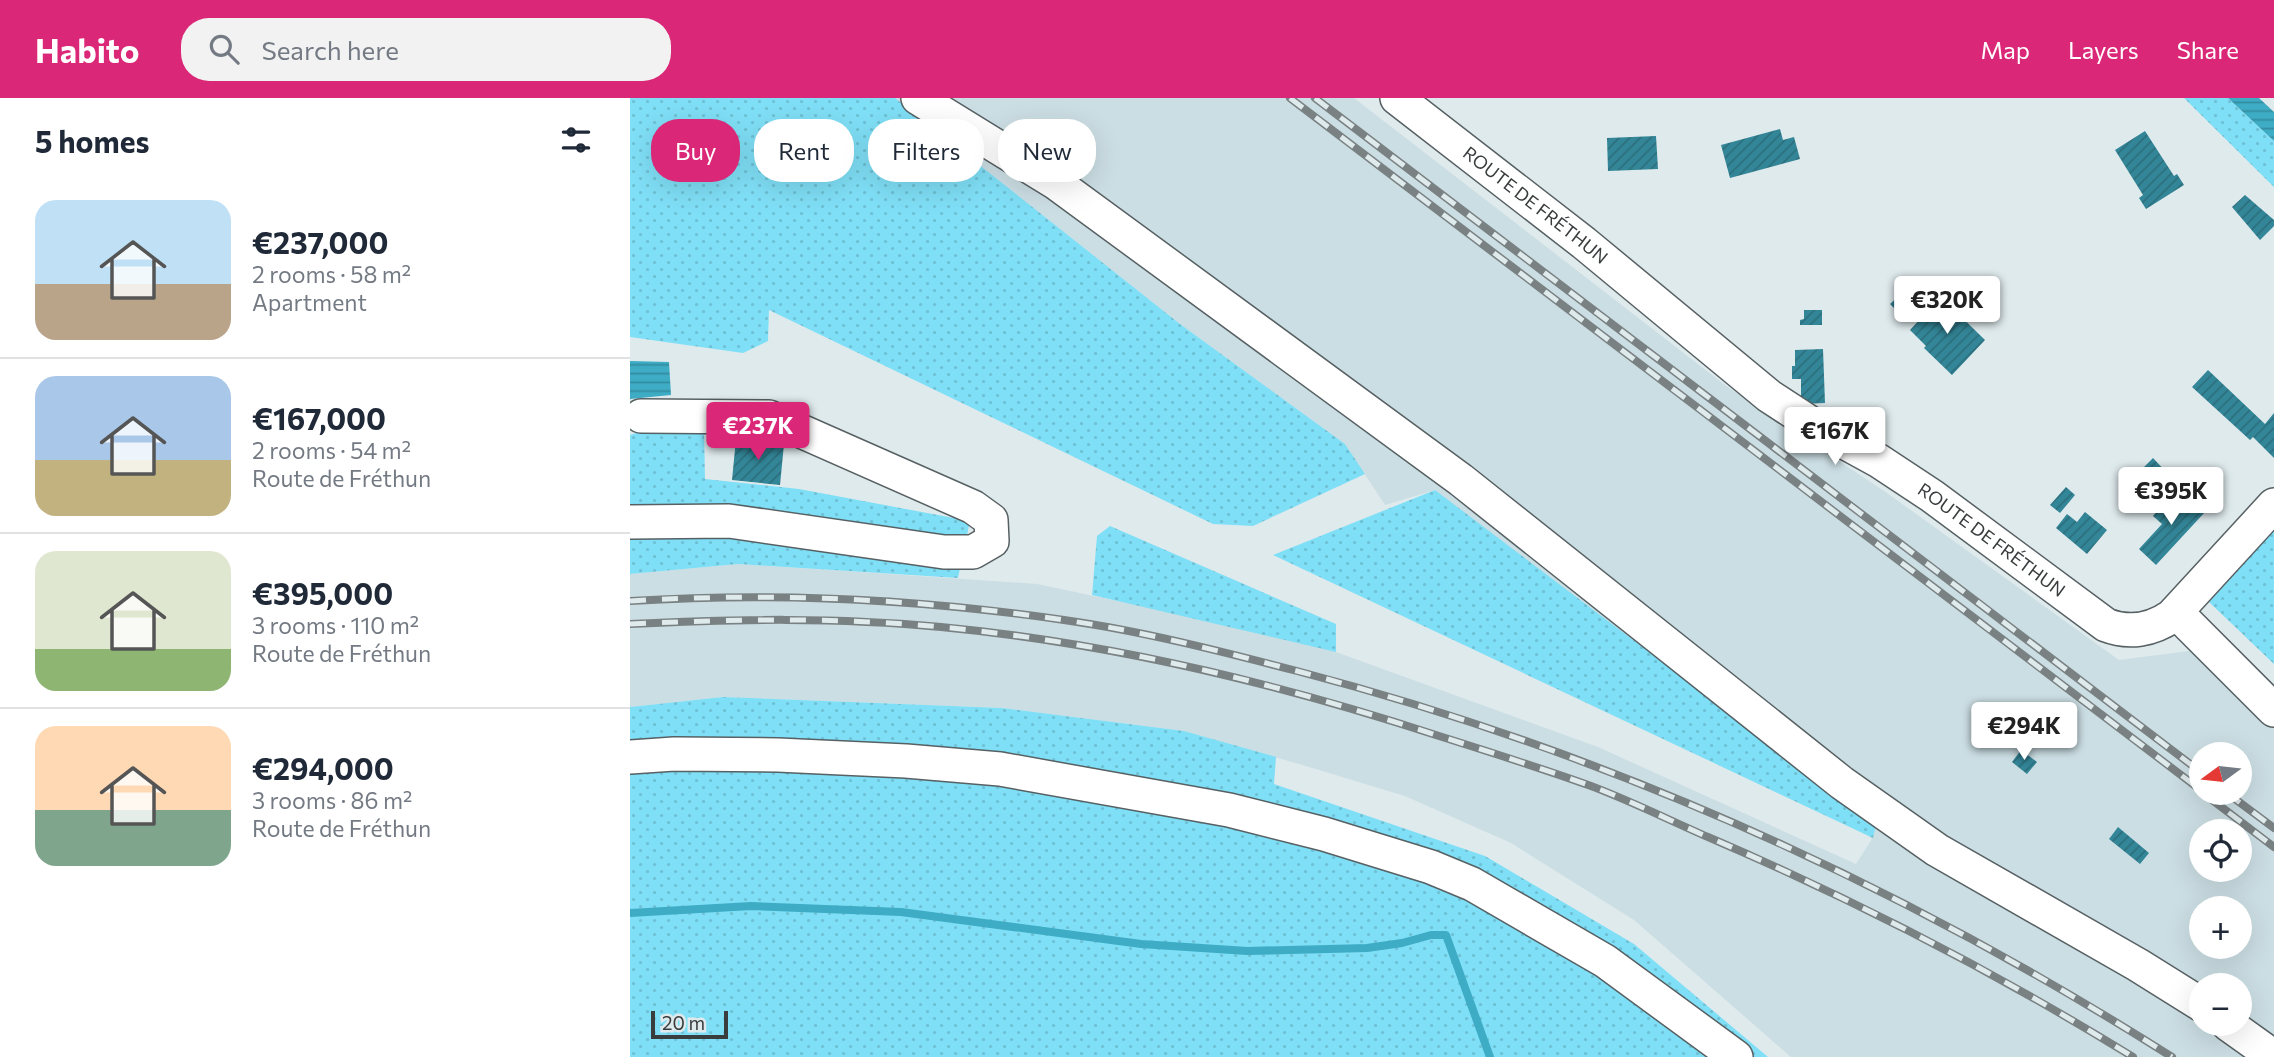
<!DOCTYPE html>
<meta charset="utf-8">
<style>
:root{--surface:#fff;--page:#f2f2f3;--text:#1f2937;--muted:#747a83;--line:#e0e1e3;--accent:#db2777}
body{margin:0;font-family:Commissioner,sans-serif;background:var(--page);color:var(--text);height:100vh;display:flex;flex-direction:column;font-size:26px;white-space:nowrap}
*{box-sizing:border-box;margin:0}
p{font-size:23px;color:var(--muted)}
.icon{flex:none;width:38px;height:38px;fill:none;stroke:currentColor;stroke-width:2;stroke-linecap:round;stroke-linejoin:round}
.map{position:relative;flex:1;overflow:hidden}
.sheet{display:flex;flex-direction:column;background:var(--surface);width:630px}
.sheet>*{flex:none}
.banner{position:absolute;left:21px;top:21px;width:665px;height:63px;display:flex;gap:14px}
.needle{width:46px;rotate:255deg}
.tools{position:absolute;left:1559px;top:644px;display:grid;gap:14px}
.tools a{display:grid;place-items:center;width:63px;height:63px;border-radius:50%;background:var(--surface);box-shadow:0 7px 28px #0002;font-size:35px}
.scale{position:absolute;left:21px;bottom:18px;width:77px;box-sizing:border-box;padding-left:7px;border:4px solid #393d3e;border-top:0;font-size:19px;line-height:24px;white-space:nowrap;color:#393d3e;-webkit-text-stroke:5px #dfeaed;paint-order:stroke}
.price{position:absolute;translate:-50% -60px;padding:0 16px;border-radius:7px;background:#fff;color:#222;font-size:23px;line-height:46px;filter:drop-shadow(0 2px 4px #0008)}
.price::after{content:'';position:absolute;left:50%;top:42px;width:21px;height:16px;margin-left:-10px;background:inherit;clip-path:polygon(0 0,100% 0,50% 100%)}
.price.current{background:var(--accent);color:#fff}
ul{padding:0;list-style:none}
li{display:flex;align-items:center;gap:21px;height:175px;padding:0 35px}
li+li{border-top:2px solid var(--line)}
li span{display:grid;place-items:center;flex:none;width:196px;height:140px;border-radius:21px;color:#555}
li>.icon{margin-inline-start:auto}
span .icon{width:84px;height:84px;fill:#fffc;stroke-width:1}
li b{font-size:30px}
h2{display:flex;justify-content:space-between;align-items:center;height:84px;padding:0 35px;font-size:30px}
.chip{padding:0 24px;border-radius:28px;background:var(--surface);box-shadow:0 7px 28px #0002;font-size:24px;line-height:63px}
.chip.current{background:var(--accent);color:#fff}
header{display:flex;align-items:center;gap:42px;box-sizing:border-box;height:98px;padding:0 35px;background:var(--accent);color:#fff}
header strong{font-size:33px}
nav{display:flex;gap:38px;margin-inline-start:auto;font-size:24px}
.search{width:490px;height:63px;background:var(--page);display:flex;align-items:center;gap:18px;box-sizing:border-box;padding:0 24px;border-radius:28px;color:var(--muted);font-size:26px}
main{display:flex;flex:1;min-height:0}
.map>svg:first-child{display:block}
.built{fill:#cbdee3;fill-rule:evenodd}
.grass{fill:url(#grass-dots)}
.water{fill:url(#water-rules)}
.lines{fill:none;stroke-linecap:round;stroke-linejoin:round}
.stream{stroke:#3dacc4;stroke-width:8}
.building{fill:url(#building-hatch)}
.minor-casing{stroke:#576063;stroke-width:36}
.minor{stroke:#fff;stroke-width:33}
.rail-casing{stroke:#7a8182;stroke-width:8}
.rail{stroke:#dfeaed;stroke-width:5;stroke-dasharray:16;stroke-linecap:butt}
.labels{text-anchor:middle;stroke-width:7;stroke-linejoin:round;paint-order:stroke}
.street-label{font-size:18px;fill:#393d3e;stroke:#dfeaed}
</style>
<header>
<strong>Habito</strong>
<div class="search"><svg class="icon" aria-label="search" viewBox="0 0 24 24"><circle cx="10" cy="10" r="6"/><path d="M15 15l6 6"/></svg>Search here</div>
<nav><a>Map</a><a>Layers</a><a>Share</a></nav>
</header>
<main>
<section class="sheet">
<h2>5 homes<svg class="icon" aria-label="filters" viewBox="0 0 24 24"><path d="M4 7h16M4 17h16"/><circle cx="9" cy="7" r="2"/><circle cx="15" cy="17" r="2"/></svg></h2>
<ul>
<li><span style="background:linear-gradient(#bfe0f5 60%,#b9a48a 0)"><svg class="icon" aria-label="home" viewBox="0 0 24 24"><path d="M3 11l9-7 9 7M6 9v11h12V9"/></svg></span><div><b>€237,000</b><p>2 rooms · 58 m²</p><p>Apartment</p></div></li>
<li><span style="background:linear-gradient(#a9c7e8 60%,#c2b280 0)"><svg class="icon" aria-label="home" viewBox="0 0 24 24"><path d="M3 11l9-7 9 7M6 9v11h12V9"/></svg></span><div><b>€167,000</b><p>2 rooms · 54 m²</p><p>Route de Fréthun</p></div></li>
<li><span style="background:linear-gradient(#dfe7d0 70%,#8fb573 0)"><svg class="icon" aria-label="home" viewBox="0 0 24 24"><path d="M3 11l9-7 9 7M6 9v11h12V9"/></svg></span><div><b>€395,000</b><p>3 rooms · 110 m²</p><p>Route de Fréthun</p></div></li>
<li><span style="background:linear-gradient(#ffd9b3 60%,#7fa58c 0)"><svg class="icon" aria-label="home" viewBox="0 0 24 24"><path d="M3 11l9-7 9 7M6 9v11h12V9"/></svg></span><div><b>€294,000</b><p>3 rooms · 86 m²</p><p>Route de Fréthun</p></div></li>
</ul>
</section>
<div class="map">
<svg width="1644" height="959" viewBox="0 0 1644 959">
<defs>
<pattern id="grass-dots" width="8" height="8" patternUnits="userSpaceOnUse" patternTransform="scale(1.75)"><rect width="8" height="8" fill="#7fdff6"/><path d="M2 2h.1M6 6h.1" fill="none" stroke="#6ec0d4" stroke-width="1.8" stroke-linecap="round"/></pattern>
<pattern id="water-rules" width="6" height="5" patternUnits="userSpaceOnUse" patternTransform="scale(1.75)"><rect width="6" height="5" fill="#3dacc4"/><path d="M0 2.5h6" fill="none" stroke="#348da1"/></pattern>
<pattern id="building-hatch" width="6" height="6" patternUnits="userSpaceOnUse" patternTransform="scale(1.75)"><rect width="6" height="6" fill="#338698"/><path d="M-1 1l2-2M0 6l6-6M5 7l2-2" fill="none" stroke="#2c6f7d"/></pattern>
</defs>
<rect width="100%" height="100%" fill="#dfeaed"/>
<path class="built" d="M265,0H724L1095,287L1257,395L1489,562L1567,552L1644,625V959H1161L1004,822L881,745L775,698L669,666L554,633L372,610L93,599L0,609V476L108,466L407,486L673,542L968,649L1226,766L1242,741L805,392L755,407L715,346L550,226ZM1572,656H1610V695H1572ZM1572,733H1610V772H1572ZM1572,810H1610V849H1572ZM1572,887H1610V926H1572Z"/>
<path class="grass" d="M0,0H265L550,226L715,346L735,376L623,428L583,426L139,212L138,243L113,255L0,239Z
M1554,0H1598L1644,43V89Z
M27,328L74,330L75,381L169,391L340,423L328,480L108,466L0,476V337Z
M805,392L1246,726L1243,740L643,457Z
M480,428L706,526V554L462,497L467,438Z
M1644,432V566L1579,504Z
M93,599L372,610L554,633L646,659L644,686L855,758L1004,846L1138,959H0V609Z"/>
<path class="water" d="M1598,0H1629L1644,14V43Z
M0,263L39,264L41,297L0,301Z"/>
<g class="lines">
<path class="stream" d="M0,815L121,808L271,814L511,846L617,853L737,850L772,845L801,837H816L860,959"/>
</g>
<path class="building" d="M1150,31L1153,42L1164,39L1170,61L1100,80L1091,47Z
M1515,33L1544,78L1547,76L1554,87L1516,111L1509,100L1513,97L1485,52Z
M1026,38L1028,71L978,73L977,40Z
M1615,97L1644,122V128L1630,142L1602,109Z
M1275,192L1291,209L1277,223L1260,206Z
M1311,199L1355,242L1322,277L1294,250L1296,248L1280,232Z
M1174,212H1192V227H1170V222L1174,221Z
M1193,251L1195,305L1171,306V281H1162V268H1165V252Z
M1578,272L1635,326L1644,315V360L1623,339L1620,342L1562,289Z
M106,341L154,346L150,387L102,382Z
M1523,360L1539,377L1525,389L1510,373Z
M1436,389L1445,397L1430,415L1420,407Z
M1551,395L1555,400L1557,398L1575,414L1526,467L1509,451L1532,426L1523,418L1533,406L1537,410Z
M1455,414L1477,432L1457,456L1426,430L1437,416L1447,424Z
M1391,652L1407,664L1397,676L1382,664Z
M1488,729L1519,755L1510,766L1479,741Z"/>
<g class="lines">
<g class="minor-casing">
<g id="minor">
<path d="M288,0L426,85L831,382L1212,685L1307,752L1508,867L1572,907"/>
<path id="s1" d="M767,0L954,145L1139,298L1185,328L1249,363L1302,398L1476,527C1499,536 1522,532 1542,518L1644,407"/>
<path d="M0,424L99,423L314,454H343L362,443L361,422L343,409L139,319L11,318"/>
<path d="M1546,514L1644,612"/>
<path d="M0,659L44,656L148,657L276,663L370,671L599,712L694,736L801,769L842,786L975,863L1106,959"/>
<path d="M1598,926L1644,959"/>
</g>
</g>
<use href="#minor" class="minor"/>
<g class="rail-casing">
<path id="rail" d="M660,0L1572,693
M685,0L1572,675
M0,503C145,494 290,501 434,522C512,533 590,553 667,573C977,654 1271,787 1542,959
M0,526C104,521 208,519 311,529C482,545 647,585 809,638C860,654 911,670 961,688C1001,703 1039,722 1078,739C1225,802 1367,875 1503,959
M1573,695L1644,749
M1597,695L1644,730"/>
</g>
<use href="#rail" class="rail"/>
</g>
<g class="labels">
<g class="street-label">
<text dy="6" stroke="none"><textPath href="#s1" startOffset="175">ROUTE DE FRÉTHUN</textPath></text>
<text dy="6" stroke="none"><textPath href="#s1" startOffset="742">ROUTE DE FRÉTHUN</textPath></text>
</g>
</g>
</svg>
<div class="tools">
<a><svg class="needle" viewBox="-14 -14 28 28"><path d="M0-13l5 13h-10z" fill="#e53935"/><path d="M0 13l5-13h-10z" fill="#747a83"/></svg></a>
<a><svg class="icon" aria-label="locate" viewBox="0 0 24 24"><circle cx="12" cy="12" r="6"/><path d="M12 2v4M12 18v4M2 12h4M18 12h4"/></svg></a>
<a>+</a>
<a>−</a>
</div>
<div class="scale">20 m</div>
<b class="price" style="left:1317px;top:238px">€320K</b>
<b class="price current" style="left:128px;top:364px">€237K</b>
<b class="price" style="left:1205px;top:369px">€167K</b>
<b class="price" style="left:1541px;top:429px">€395K</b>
<b class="price" style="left:1394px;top:664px">€294K</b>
<div class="banner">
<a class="chip current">Buy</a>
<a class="chip">Rent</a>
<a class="chip">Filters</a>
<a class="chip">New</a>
</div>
</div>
</main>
